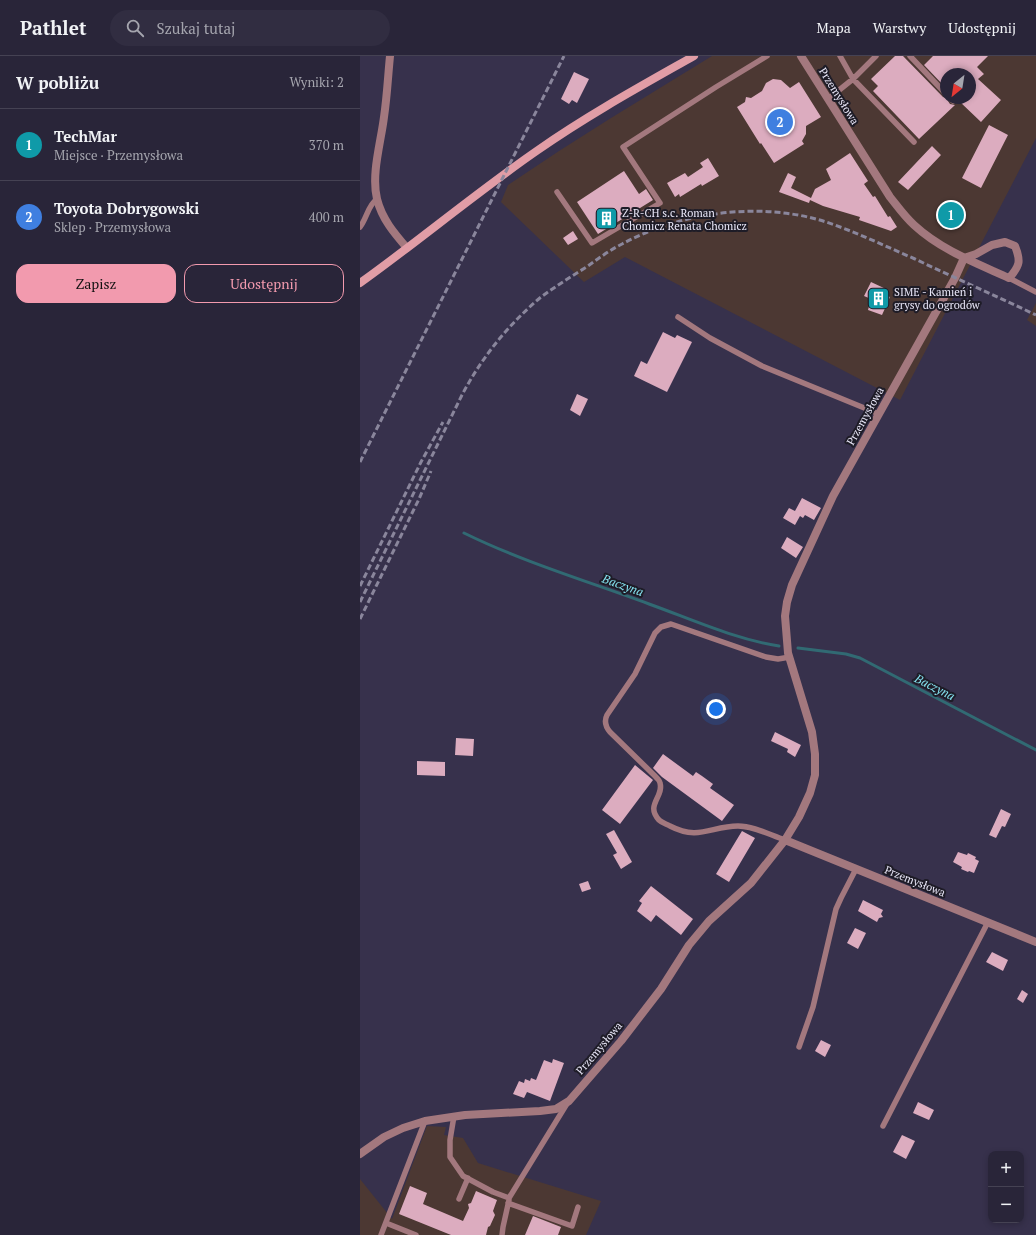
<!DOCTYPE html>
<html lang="pl">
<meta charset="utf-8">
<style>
body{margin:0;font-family:"PT Serif",serif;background:#312d41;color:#f1f3f6}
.controls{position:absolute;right:12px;bottom:12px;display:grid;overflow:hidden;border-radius:8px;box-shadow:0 2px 6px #0003}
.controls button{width:36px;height:36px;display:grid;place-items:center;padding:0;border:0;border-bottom:1px solid #454253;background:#292539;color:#f1f3f6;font:20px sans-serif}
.compass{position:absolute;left:580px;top:12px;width:36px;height:36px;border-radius:50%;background:#292539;box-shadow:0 2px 6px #0003;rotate:210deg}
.you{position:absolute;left:356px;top:653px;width:14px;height:14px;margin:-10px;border:3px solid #fff;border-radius:50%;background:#1a73e8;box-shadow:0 0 0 6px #1a73e833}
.badge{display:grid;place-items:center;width:26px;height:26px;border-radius:50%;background:#f29aae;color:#fff;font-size:13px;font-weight:700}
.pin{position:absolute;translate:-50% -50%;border:2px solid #fff;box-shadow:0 1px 4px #0006}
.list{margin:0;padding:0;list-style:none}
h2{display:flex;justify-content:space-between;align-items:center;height:52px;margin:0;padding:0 16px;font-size:17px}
h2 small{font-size:13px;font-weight:400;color:#a5a5ae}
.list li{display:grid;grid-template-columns:26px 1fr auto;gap:12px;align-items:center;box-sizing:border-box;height:72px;padding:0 16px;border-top:1px solid #454253}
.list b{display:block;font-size:15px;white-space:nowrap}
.list p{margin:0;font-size:13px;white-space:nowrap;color:#a5a5ae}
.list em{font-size:13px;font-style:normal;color:#a5a5ae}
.actions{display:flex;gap:8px;padding:12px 16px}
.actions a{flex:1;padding:9px 0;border:1px solid #f29aae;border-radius:12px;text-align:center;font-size:14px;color:#f29aae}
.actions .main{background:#f29aae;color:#111}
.icon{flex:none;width:22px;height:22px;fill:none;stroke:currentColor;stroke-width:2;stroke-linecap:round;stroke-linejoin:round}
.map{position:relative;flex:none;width:676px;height:1179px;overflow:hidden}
header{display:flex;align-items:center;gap:24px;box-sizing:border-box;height:56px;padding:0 20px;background:#292539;border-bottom:1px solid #454253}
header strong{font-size:19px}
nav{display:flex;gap:22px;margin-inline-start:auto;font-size:14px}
.search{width:280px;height:36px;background:#312d41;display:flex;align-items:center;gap:10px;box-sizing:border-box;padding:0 14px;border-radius:22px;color:#a5a5ae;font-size:15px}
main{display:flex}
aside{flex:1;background:#292539}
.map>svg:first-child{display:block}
.industrial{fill:#4c3833;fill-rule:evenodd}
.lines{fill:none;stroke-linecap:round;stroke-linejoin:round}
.stream{stroke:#316a73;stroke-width:3}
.building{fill:#dcacbf}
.service{stroke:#a3787e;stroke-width:5.5}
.minor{stroke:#a3787e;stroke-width:8}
.secondary{stroke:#e19da6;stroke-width:8}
.rail{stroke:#8a869c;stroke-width:3;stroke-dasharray:6 3;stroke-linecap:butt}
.labels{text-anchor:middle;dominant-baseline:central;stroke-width:4;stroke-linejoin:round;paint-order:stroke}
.street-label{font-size:11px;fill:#e9e7f8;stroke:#1e1c27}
.poi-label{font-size:11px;fill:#e9e7f8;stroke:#1e1c27;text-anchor:start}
.water-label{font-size:12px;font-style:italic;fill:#86e4f1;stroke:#1e1c27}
</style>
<header>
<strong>Pathlet</strong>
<div class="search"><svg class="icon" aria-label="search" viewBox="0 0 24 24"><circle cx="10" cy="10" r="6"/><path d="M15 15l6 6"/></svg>Szukaj tutaj</div>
<nav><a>Mapa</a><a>Warstwy</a><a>Udostępnij</a></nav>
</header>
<main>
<aside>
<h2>W pobliżu<small>Wyniki: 2</small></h2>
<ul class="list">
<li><span class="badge" style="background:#0f9aa8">1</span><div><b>TechMar</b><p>Miejsce · Przemysłowa</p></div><em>370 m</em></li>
<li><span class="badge" style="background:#3f7fe0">2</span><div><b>Toyota Dobrygowski</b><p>Sklep · Przemysłowa</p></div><em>400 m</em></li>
</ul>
<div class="actions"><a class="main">Zapisz</a><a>Udostępnij</a></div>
</aside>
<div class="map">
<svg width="676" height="1179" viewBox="0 0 676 1179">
<rect width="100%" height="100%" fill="#37314c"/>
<path class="industrial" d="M 352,0 L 676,0 L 676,82 L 540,344 L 265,201 L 224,226 L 141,146 L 148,129 L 199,95 L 251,62 ZM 586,18 L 610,18 L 610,42 L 586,42 Z
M 676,247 L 676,270 L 667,264 Z
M 67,1070 L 86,1071 L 84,1079 L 103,1082 L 118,1107 L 241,1145 L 226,1179 L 0,1179 L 0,1123 L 32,1163 Z"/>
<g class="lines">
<path class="stream" d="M 104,477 C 163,506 227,525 289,548 C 331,563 374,583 419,590
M 438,592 L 486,598 L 500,602 L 676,694"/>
</g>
<path class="building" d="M 535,0 L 543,0 L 583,41 L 586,42 L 590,48 L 595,49 L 559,83 L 513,35 L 518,30 L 511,23 Z
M 573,0 L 628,0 L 617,11 L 624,18 L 618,23 L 641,44 L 621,66 L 599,45 L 597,47 L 596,42 L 610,42 L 610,18 L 586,18 L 586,32 L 564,9 Z
M 214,16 L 229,23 L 217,47 L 212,44 L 209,48 L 201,43 Z
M 413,23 L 421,24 L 430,32 L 439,26 L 461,61 L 446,70 L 446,78 L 442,85 L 444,88 L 414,107 L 401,87 L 400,88 L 377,51 L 385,46 L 386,41 L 391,42 L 402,35 L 406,27 Z
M 629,69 L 648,79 L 621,132 L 602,122 Z
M 572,90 L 581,99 L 548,134 L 538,126 Z
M 490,97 L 508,125 L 504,128 L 513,141 L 515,140 L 528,161 L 530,160 L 537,171 L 531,175 L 499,164 L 500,161 L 463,150 L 450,144 L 449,147 L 419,136 L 428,117 L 436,121 L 431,132 L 451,142 L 455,133 L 471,124 L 466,113 Z
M 348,102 L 359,120 L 342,130 L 341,128 L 320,141 L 319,138 L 315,141 L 307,127 L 325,117 L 328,121 L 343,111 L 340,107 Z
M 264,115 L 279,138 L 286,133 L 293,144 L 238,178 L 217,146 Z
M 593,149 L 601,155 L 590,169 L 582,162 Z
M 213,175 L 218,183 L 208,189 L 203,182 Z
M 511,226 L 526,233 L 523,238 L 530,241 L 522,259 L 508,254 L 511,243 L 504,240 Z
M 303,276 L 315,282 L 317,279 L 332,286 L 307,336 L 274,320 L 281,305 L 287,308 Z
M 217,338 L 228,343 L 220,360 L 210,354 Z
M 442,442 L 461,452 L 454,464 L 445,459 L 443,462 L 440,460 L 435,469 L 423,462 L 429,452 L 435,455 Z
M 427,481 L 443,491 L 436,502 L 421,492 Z
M 415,676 L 441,689 L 435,701 L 427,696 L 428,693 L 411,685 Z
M 96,682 L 114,683 L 113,700 L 95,699 Z
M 303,698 L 333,720 L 336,716 L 342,720 L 353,728 L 350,732 L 374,749 L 362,765 L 302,721 L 293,712 Z
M 57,705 L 85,706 L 85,720 L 57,719 Z
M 275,709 L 293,724 L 260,768 L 242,754 Z
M 641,753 L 651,758 L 645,771 L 642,770 L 636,782 L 629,779 Z
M 254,774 L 272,806 L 261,813 L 253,799 L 257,797 L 246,778 Z
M 382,775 L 395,782 L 369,826 L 356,818 Z
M 598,796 L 607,799 L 608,797 L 616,801 L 615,803 L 619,805 L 614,817 L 609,815 L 608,816 L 601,813 L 602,811 L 593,806 Z
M 228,825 L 231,833 L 222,836 L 219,828 Z
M 291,830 L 333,863 L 321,879 L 296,859 L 291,866 L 277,855 L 282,847 L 279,845 Z
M 503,844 L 523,854 L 521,858 L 523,861 L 519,862 L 517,866 L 498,855 Z
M 495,872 L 506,877 L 498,893 L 487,887 Z
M 632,896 L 648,904 L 643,915 L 626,906 Z
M 662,934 L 668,938 L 663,947 L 657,943 Z
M 461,984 L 471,989 L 465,1001 L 455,995 Z
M 193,1003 L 204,1007 L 190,1045 L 167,1036 L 164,1042 L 153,1038 L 159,1025 L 164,1027 L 165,1023 L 170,1025 L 171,1022 L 176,1024 L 184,1004 L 192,1007 Z
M 558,1046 L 574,1054 L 569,1064 L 553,1057 Z
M 542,1079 L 555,1085 L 546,1103 L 533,1096 Z
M 50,1130 L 67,1137 L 63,1148 L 103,1165 L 109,1152 L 108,1148 L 111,1147 L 116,1135 L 137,1144 L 133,1155 L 135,1159 L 130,1170 L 128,1171 L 126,1179 L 91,1179 L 39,1158 Z
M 173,1160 L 201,1171 L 198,1179 L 165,1179 Z"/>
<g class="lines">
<path class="service" d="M 480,0 L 493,23 L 554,86
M 550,0 L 586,38
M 590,42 L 593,45
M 468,43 L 493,23 L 516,0
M 197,136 L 232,187 L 300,147 L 263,91 L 356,31 L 407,0
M 0,171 C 7,162 8,149 17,143
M 649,222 L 676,236
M 318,261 L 350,282 L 402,310 L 519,358
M 425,784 C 410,779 394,770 378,770 C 351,770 339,785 310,770 C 307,768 302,767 299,764 C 285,749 304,741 300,727 C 300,725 297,722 295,720 L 250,676 C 245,670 244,665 247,659 L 275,618 L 295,577 L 301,571 L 311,568 L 406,601 L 418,603 L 430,601
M 439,991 L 453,951 L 476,853 L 481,842 L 496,813
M 94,1060 L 90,1084 L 90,1101 L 103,1120 L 133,1136 L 149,1142 L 208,1046
M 523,1070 L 628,866
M 99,1143 L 108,1122
M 148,1147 L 212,1170 L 218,1151
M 26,1167 L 56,1179
M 21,1179 L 65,1065
M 142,1179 L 143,1171 L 149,1144"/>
<path class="minor" d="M 30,0 C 28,20 27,41 24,61 C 21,86 11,118 17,143 C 22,163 34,177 47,192
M 441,0 L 530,141 C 538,151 545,161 554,169 C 581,194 616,207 649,222 C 660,210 661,205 655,190 L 645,186 L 632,189 L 616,198 L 604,202
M 425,784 L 676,886
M 0,1098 L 24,1081 L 43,1072 L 65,1065 L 105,1059 L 180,1055 L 196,1053 L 209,1045 L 261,985 L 301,933 L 329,889 L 349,865 L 391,827 L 425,784 L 439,761 L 450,737 L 455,719 L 455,698 L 452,676 L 428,597 L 425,560 L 427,546 L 432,529 L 473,440 L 595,222 L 604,202"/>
<path class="secondary" d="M 0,227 C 60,184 117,136 178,94 C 228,59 281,30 334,0"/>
<path class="rail" d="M 0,406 L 204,0
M 0,530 L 61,406 L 83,366
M 0,546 L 102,339 C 122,301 148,269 181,241 C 196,230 212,220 228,210 C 239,202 250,194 262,188 C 321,156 401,145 466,166 C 496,176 525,190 555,203 C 595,222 636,240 676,259
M 0,563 L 59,443 L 71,415"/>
</g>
<defs>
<symbol id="building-square" viewBox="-11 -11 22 22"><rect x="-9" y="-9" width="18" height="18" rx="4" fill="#0f9aa8" stroke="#1e1c27"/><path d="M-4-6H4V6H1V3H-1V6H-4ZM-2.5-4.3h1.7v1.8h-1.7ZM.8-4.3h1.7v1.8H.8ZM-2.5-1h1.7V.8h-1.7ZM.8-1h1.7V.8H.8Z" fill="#fff"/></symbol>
</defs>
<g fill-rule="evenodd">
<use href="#building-square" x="234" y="150" width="25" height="25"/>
<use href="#building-square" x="506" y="230" width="25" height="25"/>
</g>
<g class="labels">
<g class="street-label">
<text transform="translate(479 40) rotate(58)">Przemysłowa</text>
<text transform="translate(505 360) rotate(-61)">Przemysłowa</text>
<text transform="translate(555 825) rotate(22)">Przemysłowa</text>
<text transform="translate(239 992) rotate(-50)">Przemysłowa</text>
</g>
<g class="poi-label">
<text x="262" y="157">Z-R-CH s.c. Roman<tspan x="262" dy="13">Chomicz Renata Chomicz</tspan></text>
<text x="534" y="236">SIME - Kamień i<tspan x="534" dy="13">grysy do ogrodów</tspan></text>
</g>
<g class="water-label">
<text transform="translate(263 529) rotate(20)">Baczyna</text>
<text transform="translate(575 631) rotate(27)">Baczyna</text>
</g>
</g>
</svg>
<div class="controls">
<button>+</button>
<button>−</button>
</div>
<svg class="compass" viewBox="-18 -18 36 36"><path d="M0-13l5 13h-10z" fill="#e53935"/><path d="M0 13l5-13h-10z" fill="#a5a5ae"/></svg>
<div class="you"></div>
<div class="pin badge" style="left:591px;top:159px;background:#0f9aa8">1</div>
<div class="pin badge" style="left:420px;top:66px;background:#3f7fe0">2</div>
</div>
</main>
